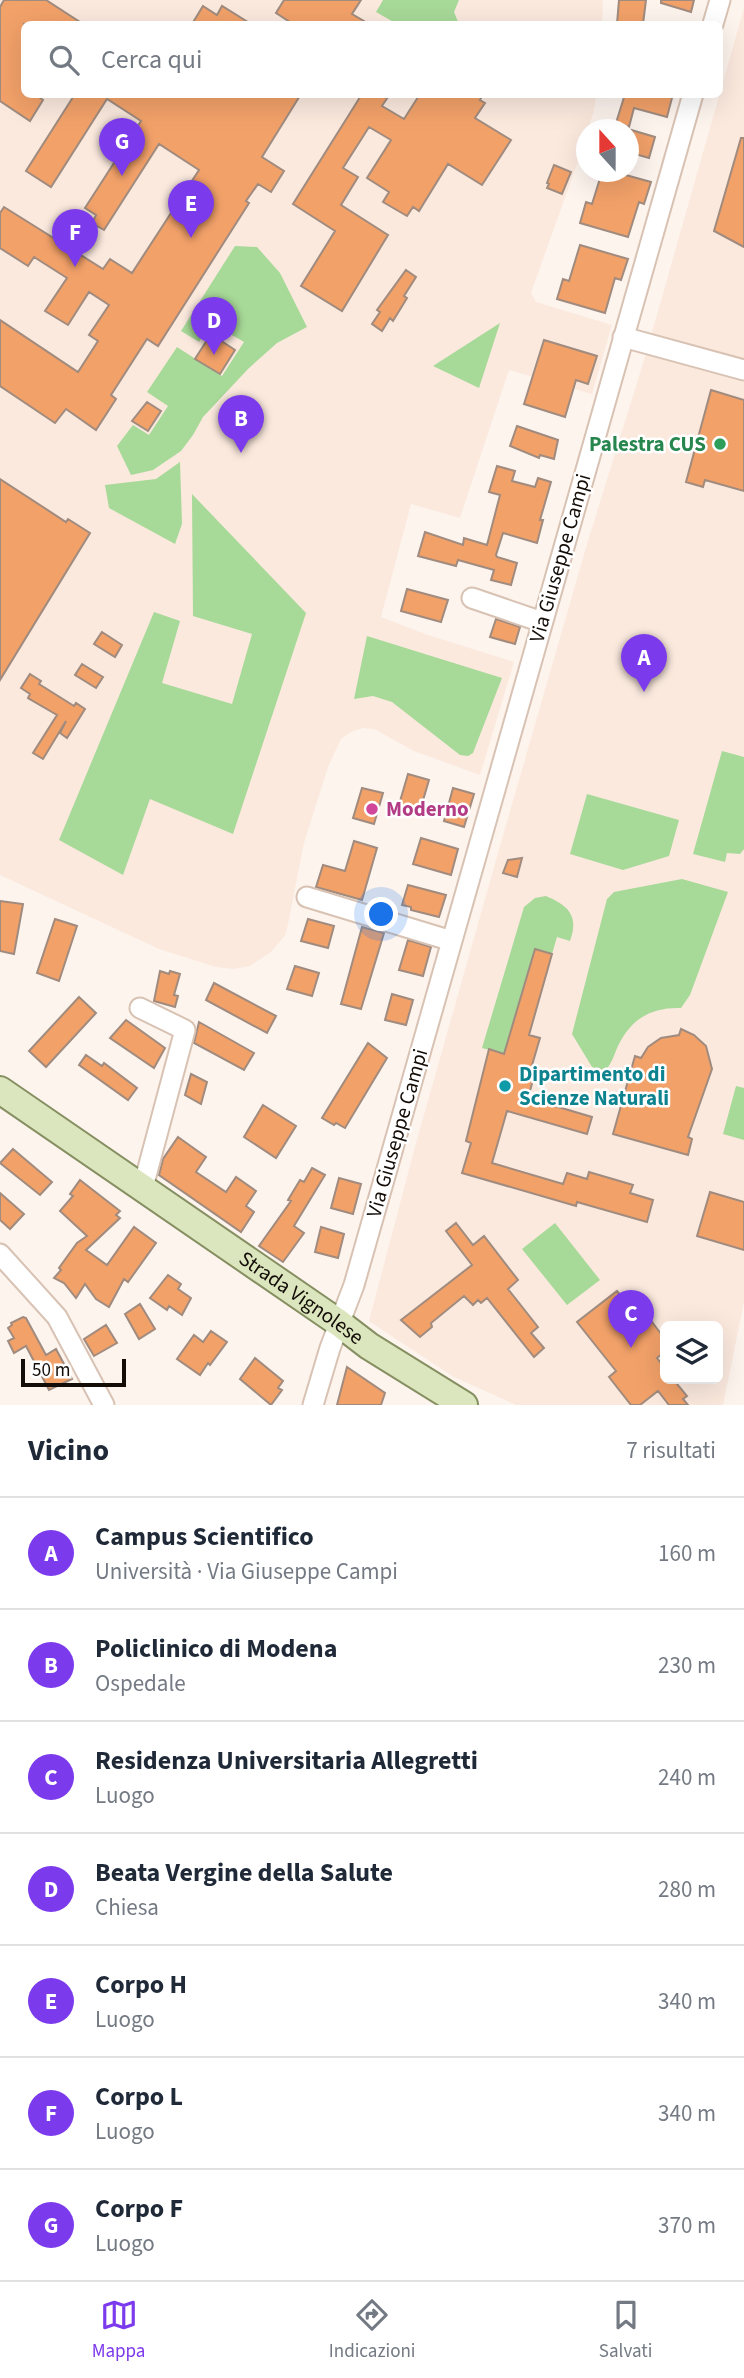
<!DOCTYPE html>
<html lang="it">
<meta charset="utf-8">
<style>
body{margin:0;font-family:"Source Sans 3",sans-serif;background:#f2f2f3;color:#1f2937}
.controls{position:absolute;right:21px;bottom:21px;display:grid;overflow:hidden;border-radius:10px;box-shadow:0 7px 28px #0002}
.controls button{width:63px;height:63px;display:grid;place-items:center;padding:0;border:0;border-bottom:2px solid #e0e1e3;background:#fff;color:#1f2937;font:35px sans-serif}
.compass{position:absolute;left:576px;top:119px;width:63px;height:63px;border-radius:50%;background:#fff;box-shadow:0 7px 28px #0002;rotate:339deg}
.scale{position:absolute;left:21px;bottom:18px;width:105px;box-sizing:border-box;padding-left:7px;border:4px solid #130c07;border-top:0;font-size:19px;line-height:24px;white-space:nowrap;color:#130c07;-webkit-text-stroke:5px #fff;paint-order:stroke}
.you{position:absolute;left:382px;top:915px;width:24px;height:24px;margin:-18px;border:5px solid #fff;border-radius:50%;background:#1a73e8;box-shadow:0 0 0 10px #1a73e833}
.badge{display:grid;place-items:center;width:46px;height:46px;border-radius:50%;background:#7c3aed;color:#fff;font-size:23px;font-weight:700}
.pin{position:absolute;translate:-50% -58px;filter:drop-shadow(0 2px 4px #0008)}
.pin::after{content:'';position:absolute;top:37px;width:24px;height:21px;background:inherit;clip-path:polygon(0 0,100% 0,50% 100%)}
.list{margin:0;padding:0;list-style:none}
h2{display:flex;justify-content:space-between;align-items:center;height:91px;margin:0;padding:0 28px;font-size:30px}
h2 small{font-size:23px;font-weight:400;color:#747a83}
.list li{display:grid;grid-template-columns:46px 1fr auto;gap:21px;align-items:center;box-sizing:border-box;height:112px;padding:0 28px;border-top:2px solid #e0e1e3}
.list b{display:block;font-size:26px;white-space:nowrap}
.list p{margin:0;font-size:23px;white-space:nowrap;color:#747a83}
.list em{font-size:23px;font-style:normal;color:#747a83}
.icon{flex:none;width:38px;height:38px;fill:none;stroke:currentColor;stroke-width:2;stroke-linecap:round;stroke-linejoin:round}
.map{position:relative;flex:none;width:744px;height:1405px;overflow:hidden}
.search{position:absolute;background:#fff;box-shadow:0 7px 28px #0002;left:21px;right:21px;top:21px;height:77px;display:flex;align-items:center;gap:18px;box-sizing:border-box;padding:0 24px;border-radius:10px;color:#747a83;font-size:26px}
.sheet{height:875px;background:#fff}
nav{display:flex;justify-content:space-around;align-items:center;box-sizing:border-box;height:98px;border-top:2px solid #e0e1e3;background:#fff;font-size:19px;color:#747a83}
nav a{display:grid;justify-items:center;gap:4px}
nav .on{color:#7c3aed}
.map>svg:first-child{display:block}
.built{fill:#fbe9de;fill-rule:evenodd}
.green{fill:#a7d998}
.building{fill:#f2a169;stroke:#a08b7e;stroke-width:2}
.lines{fill:none;stroke-linecap:round;stroke-linejoin:round}
.minor-casing{stroke:#d8c2b3;stroke-width:23}
.major-casing{stroke:#868f61;stroke-width:30}
.minor{stroke:#fff;stroke-width:19}
.major{stroke:#dce6be;stroke-width:26}
.leisure-dot{fill:#2e9e5b;stroke:#fff;stroke-width:2.5}
.hotel-dot{fill:#d1479c;stroke:#fff;stroke-width:2.5}
.culture-dot{fill:#0f9aa8;stroke:#fff;stroke-width:2.5}
.labels{text-anchor:middle;dominant-baseline:central;stroke-width:5;stroke-linejoin:round;paint-order:stroke}
.leisure-label{font-size:21px;font-weight:bold;fill:#27864d;stroke:#fff;text-anchor:end}
.street-label{font-size:21px;fill:#130c07;stroke:#fff}
.hotel-label{font-size:21px;font-weight:bold;fill:#b23c85;stroke:#fff;text-anchor:start}
.culture-label{font-size:21px;font-weight:bold;fill:#0d838f;stroke:#fff;text-anchor:start}
</style>
<div class="map">
<svg width="744" height="1405" viewBox="0 0 744 1405">
<rect width="100%" height="100%" fill="#fdf4ee"/>
<path class="built" d="M 0,0 L 603,0 L 602,24 L 24,24 L 24,94 L 596,95 L 594,111 L 588,129 L 586,130 L 582,150 L 531,293 L 536,302 L 612,325 L 592,394 L 509,370 L 460,518 L 411,504 L 381,617 L 425,634 L 514,662 L 480,775 L 414,751 L 374,729 L 363,728 L 351,732 L 341,739 L 328,767 L 304,843 L 286,934 L 271,952 L 250,966 L 234,969 L 216,967 L 159,949 L 0,875 Z
M 744,8 L 744,1302 L 723,1405 L 516,1405 L 452,1376 L 369,1321 L 416,1143 L 502,839 L 587,544 L 645,357 ZM 665,1326 L 718,1326 L 718,1379 L 665,1379 Z"/>
<path class="green" d="M 383,0 L 459,0 L 454,12 L 459,24 L 397,24 L 376,12 Z
M 235,246 L 257,247 L 280,273 L 307,327 L 277,343 L 248,369 L 203,417 L 193,435 L 181,451 L 153,470 L 131,475 L 117,446 L 133,425 L 149,435 L 168,406 L 147,392 L 177,347 L 222,376 L 244,342 L 211,323 L 199,342 L 181,331 Z
M 500,323 L 479,388 L 433,366 Z
M 180,462 L 182,524 L 175,544 L 109,508 L 105,485 L 156,479 Z
M 192,494 L 306,613 L 233,834 L 150,799 L 123,875 L 59,840 L 154,612 L 180,621 L 162,683 L 232,704 L 252,634 L 193,616 Z
M 367,636 L 502,678 L 473,753 L 468,756 L 460,755 L 392,702 L 373,696 L 354,699 Z
M 722,751 L 744,757 L 744,849 L 740,854 L 727,853 L 725,862 L 693,854 Z
M 587,794 L 679,820 L 669,856 L 623,870 L 570,854 Z
M 682,879 L 728,892 L 690,995 L 681,1008 C 651,1007 631,1019 618,1046 C 614,1055 612,1063 605,1071 L 592,1067 L 572,1034 L 607,899 L 614,892 Z
M 546,896 C 569,906 579,916 570,941 L 557,937 L 552,954 L 535,949 L 504,1054 L 482,1048 L 524,907 L 535,898 Z
M 736,1086 L 744,1088 L 744,1140 L 723,1134 Z
M 555,1223 L 600,1280 L 567,1305 L 522,1249 Z"/>
<path class="building" d="M 4,0 L 46,0 L 83,24 L 24,24 L 24,94 L 35,94 L 43,100 L 30,121 L 0,101 L 0,7 Z
M 284,0 L 361,0 L 352,14 L 369,24 L 293,24 L 276,13 Z
M 619,0 L 646,0 L 643,24 L 617,24 Z
M 661,0 L 694,0 L 691,12 L 661,3 Z
M 203,6 L 217,15 L 222,6 L 251,24 L 192,24 Z
M 75,94 L 301,94 L 262,157 L 284,171 L 271,192 L 258,184 L 246,201 L 249,203 L 158,346 L 147,339 L 111,395 L 116,399 L 96,430 L 66,409 L 55,423 L 0,386 L 0,320 L 78,372 L 98,341 L 89,335 L 109,305 L 89,292 L 68,325 L 45,311 L 67,278 L 34,257 L 28,266 L 0,248 L 0,213 L 4,207 L 103,269 L 110,259 L 132,273 L 199,170 L 159,144 L 104,230 L 92,223 L 96,215 L 85,208 L 141,121 L 107,99 L 51,187 L 26,171 Z
M 362,94 L 390,94 L 382,106 L 404,119 L 420,94 L 483,94 L 480,100 L 485,103 L 475,118 L 511,140 L 482,185 L 448,164 L 419,211 L 413,207 L 407,216 L 383,202 L 389,192 L 367,178 L 391,140 L 369,127 L 343,168 L 358,177 L 341,205 L 388,235 L 342,311 L 301,286 L 335,231 L 293,204 Z
M 625,94 L 673,94 L 667,117 L 634,108 L 629,127 L 616,123 Z
M 628,129 L 655,137 L 649,158 L 628,152 Z
M 741,138 L 744,138 L 744,247 L 714,231 Z
M 554,165 L 571,172 L 562,194 L 547,188 L 549,184 L 547,183 Z
M 602,172 L 615,172 L 651,182 L 644,204 L 639,202 L 628,237 L 580,223 L 586,202 L 592,204 Z
M 580,245 L 628,259 L 621,280 L 615,278 L 605,313 L 557,299 L 563,279 L 569,281 Z
M 406,270 L 416,277 L 404,296 L 407,298 L 393,321 L 390,318 L 382,331 L 372,324 L 380,312 L 377,310 Z
M 211,334 L 235,350 L 220,374 L 195,359 Z
M 544,340 L 597,356 L 588,384 L 576,380 L 565,417 L 524,404 Z
M 711,390 L 744,400 L 744,491 L 705,480 L 703,487 L 686,482 Z
M 147,402 L 161,411 L 148,431 L 132,421 Z
M 517,426 L 558,440 L 554,459 L 540,455 L 539,458 L 510,446 Z
M 497,466 L 515,471 L 512,481 L 535,487 L 538,478 L 551,482 L 540,520 L 543,520 L 537,543 L 503,533 L 496,555 L 497,557 L 517,563 L 511,585 L 491,580 L 494,570 L 458,560 L 456,566 L 418,556 L 425,532 L 463,545 L 464,538 L 487,545 L 500,495 L 489,492 Z
M 0,479 L 66,522 L 68,519 L 90,533 L 0,680 Z
M 407,589 L 448,600 L 441,622 L 401,611 Z
M 496,619 L 520,627 L 515,644 L 490,637 Z
M 102,632 L 122,645 L 115,657 L 94,644 Z
M 82,664 L 103,677 L 96,688 L 75,675 Z
M 30,674 L 41,681 L 39,684 L 74,706 L 76,703 L 85,709 L 67,738 L 60,733 L 66,721 L 43,759 L 33,753 L 57,715 L 28,698 L 30,694 L 21,688 Z
M 408,774 L 429,780 L 419,814 L 398,808 Z
M 362,788 L 383,793 L 374,824 L 353,818 Z
M 453,788 L 474,794 L 464,827 L 444,821 Z
M 421,838 L 458,849 L 451,875 L 413,864 Z
M 354,841 L 377,848 L 362,900 L 316,887 L 323,865 L 345,871 Z
M 522,858 L 517,877 L 503,873 L 508,860 Z
M 408,885 L 446,895 L 439,917 L 411,910 L 411,907 L 402,905 Z
M 0,901 L 23,904 L 14,954 L 0,951 Z
M 55,919 L 77,926 L 59,981 L 37,973 Z
M 308,919 L 334,926 L 328,948 L 301,941 Z
M 362,927 L 384,933 L 361,1009 L 341,1004 Z
M 408,940 L 431,947 L 423,976 L 399,970 Z
M 535,949 L 552,954 L 529,1035 L 540,1038 L 528,1079 L 533,1080 L 528,1098 L 592,1117 L 587,1134 L 507,1111 L 492,1163 L 563,1184 L 567,1173 L 587,1179 L 589,1172 L 633,1185 L 630,1193 L 653,1200 L 647,1222 L 577,1202 L 576,1206 L 462,1173 L 471,1143 L 466,1141 L 489,1049 L 504,1054 Z
M 295,966 L 319,973 L 312,996 L 287,989 Z
M 160,971 L 169,974 L 170,971 L 180,974 L 174,995 L 178,996 L 175,1007 L 154,1001 Z
M 214,983 L 276,1016 L 267,1033 L 206,1000 Z
M 392,994 L 413,1000 L 406,1025 L 385,1020 Z
M 79,997 L 96,1013 L 46,1067 L 29,1051 Z
M 126,1020 L 165,1048 L 154,1068 L 110,1038 Z
M 199,1022 L 254,1053 L 244,1070 L 194,1043 Z
M 681,1029 L 694,1035 L 706,1046 L 712,1069 L 688,1137 L 692,1139 L 688,1155 L 613,1134 L 635,1056 L 641,1058 L 648,1047 L 661,1038 L 679,1035 Z
M 368,1043 L 387,1058 L 345,1128 L 336,1123 L 334,1125 L 322,1118 Z
M 86,1055 L 102,1066 L 104,1063 L 137,1088 L 128,1100 L 79,1065 Z
M 191,1074 L 207,1082 L 201,1104 L 185,1095 Z
M 263,1105 L 296,1126 L 276,1158 L 244,1137 Z
M 178,1137 L 206,1157 L 196,1172 L 226,1192 L 236,1177 L 256,1191 L 246,1206 L 254,1212 L 241,1232 L 159,1175 L 163,1159 Z
M 13,1149 L 52,1182 L 40,1195 L 0,1163 Z
M 312,1168 L 325,1175 L 294,1226 L 304,1233 L 283,1262 L 259,1246 L 291,1201 L 288,1200 L 300,1180 L 304,1182 Z
M 339,1178 L 361,1184 L 353,1214 L 331,1208 Z
M 80,1180 L 120,1211 L 116,1215 L 120,1218 L 86,1250 L 107,1265 L 134,1227 L 156,1243 L 128,1282 L 124,1279 L 109,1307 L 96,1299 L 85,1284 L 76,1298 L 64,1283 L 54,1278 L 61,1270 L 59,1268 L 77,1243 L 87,1236 L 60,1211 L 73,1196 L 70,1194 Z
M 710,1192 L 744,1202 L 744,1250 L 697,1236 Z
M 0,1193 L 24,1214 L 10,1229 L 0,1220 Z
M 456,1223 L 473,1245 L 484,1236 L 518,1280 L 508,1289 L 538,1327 L 531,1333 L 544,1348 L 534,1357 L 487,1298 L 481,1303 L 478,1300 L 473,1305 L 464,1296 L 431,1323 L 432,1327 L 420,1337 L 401,1320 L 472,1265 L 446,1231 Z
M 321,1227 L 344,1234 L 338,1258 L 315,1252 Z
M 168,1275 L 181,1284 L 178,1289 L 191,1298 L 182,1315 L 169,1306 L 167,1310 L 150,1298 Z
M 617,1291 L 639,1318 L 645,1313 L 665,1339 L 665,1351 L 657,1358 L 665,1368 L 665,1379 L 673,1379 L 687,1396 L 683,1399 L 688,1405 L 669,1405 L 658,1391 L 640,1405 L 631,1405 L 609,1377 L 616,1371 L 577,1322 Z
M 140,1304 L 155,1329 L 139,1339 L 125,1314 Z
M 23,1317 L 26,1318 L 46,1355 L 56,1349 L 72,1379 L 49,1390 L 26,1346 L 14,1353 L 8,1341 L 14,1338 L 8,1328 L 12,1325 L 11,1323 Z
M 106,1325 L 117,1343 L 94,1356 L 84,1339 Z
M 211,1331 L 227,1342 L 210,1365 L 208,1363 L 200,1375 L 177,1359 L 194,1335 L 203,1342 Z
M 255,1358 L 283,1381 L 278,1388 L 282,1390 L 271,1405 L 240,1379 Z
M 347,1367 L 385,1393 L 381,1405 L 337,1405 Z"/>
<g class="lines">
<defs>
<path id="minor" d="M 713,24 L 720,0
M 623,337 L 744,370
M 472,598 L 542,622
M 307,897 L 452,941
M 140,1008 L 185,1030 L 143,1187
M 0,1254 L 57,1317 L 104,1405
M 313,1405 L 330,1348 L 354,1285 L 693,94"/>
<g id="major">
<path id="s1" d="M 0,1090 L 339,1323 L 369,1346 L 464,1405"/>
</g>
</defs>
<use href="#minor" class="minor-casing"/>
<use href="#major" class="major-casing"/>
<use href="#minor" class="minor"/>
<use href="#major" class="major"/>
</g>
<circle class="leisure-dot" cx="720" cy="444" r="7"/>
<circle class="hotel-dot" cx="372" cy="809" r="7"/>
<circle class="culture-dot" cx="505" cy="1086" r="7"/>
<g class="labels">
<g class="leisure-label">
<text x="706" y="444">Palestra CUS</text>
</g>
<g class="street-label">
<text transform="translate(560 558) rotate(-74)">Via Giuseppe Campi</text>
<text transform="translate(397 1133) rotate(-74)">Via Giuseppe Campi</text>
<text stroke="none"><textPath href="#s1" startOffset="366">Strada Vignolese</textPath></text>
</g>
<g class="hotel-label">
<text x="386" y="809">Moderno</text>
</g>
<g class="culture-label">
<text x="519" y="1074">Dipartimento di<tspan x="519" dy="24">Scienze Naturali</tspan></text>
</g>
</g>
</svg>
<div class="controls">
<button><svg class="icon" aria-label="layers" viewBox="0 0 24 24"><path d="M12 4l9 5-9 5-9-5zM3 14l9 5 9-5"/></svg></button>
</div>
<svg class="compass" viewBox="-18 -18 36 36"><path d="M0-13l5 13h-10z" fill="#e53935"/><path d="M0 13l5-13h-10z" fill="#747a83"/></svg>
<div class="scale">50 m</div>
<div class="you"></div>
<div class="pin badge" style="left:644px;top:692px">A</div>
<div class="pin badge" style="left:241px;top:453px">B</div>
<div class="pin badge" style="left:631px;top:1348px">C</div>
<div class="pin badge" style="left:214px;top:355px">D</div>
<div class="pin badge" style="left:191px;top:238px">E</div>
<div class="pin badge" style="left:75px;top:267px">F</div>
<div class="pin badge" style="left:122px;top:176px">G</div>
<div class="search"><svg class="icon" aria-label="search" viewBox="0 0 24 24"><circle cx="10" cy="10" r="6"/><path d="M15 15l6 6"/></svg>Cerca qui</div>
</div>
<section class="sheet">
<h2>Vicino<small>7 risultati</small></h2>
<ul class="list">
<li><span class="badge">A</span><div><b>Campus Scientifico</b><p>Università · Via Giuseppe Campi</p></div><em>160 m</em></li>
<li><span class="badge">B</span><div><b>Policlinico di Modena</b><p>Ospedale</p></div><em>230 m</em></li>
<li><span class="badge">C</span><div><b>Residenza Universitaria Allegretti</b><p>Luogo</p></div><em>240 m</em></li>
<li><span class="badge">D</span><div><b>Beata Vergine della Salute</b><p>Chiesa</p></div><em>280 m</em></li>
<li><span class="badge">E</span><div><b>Corpo H</b><p>Luogo</p></div><em>340 m</em></li>
<li><span class="badge">F</span><div><b>Corpo L</b><p>Luogo</p></div><em>340 m</em></li>
<li><span class="badge">G</span><div><b>Corpo F</b><p>Luogo</p></div><em>370 m</em></li>
</ul>
</section>
<nav>
<a class="on"><svg class="icon" aria-label="map" viewBox="0 0 24 24"><path d="M3 6l6-2 6 2 6-2v14l-6 2-6-2-6 2zM9 4v14M15 6v14"/></svg>Mappa</a>
<a><svg class="icon" aria-label="directions" viewBox="0 0 24 24"><path d="M12 3l9 9-9 9-9-9zM9 14v-3h6M13 9l2 2-2 2"/></svg>Indicazioni</a>
<a><svg class="icon" aria-label="saved" viewBox="0 0 24 24"><path d="M7 4h10v16l-5-4-5 4z"/></svg>Salvati</a>
</nav>
